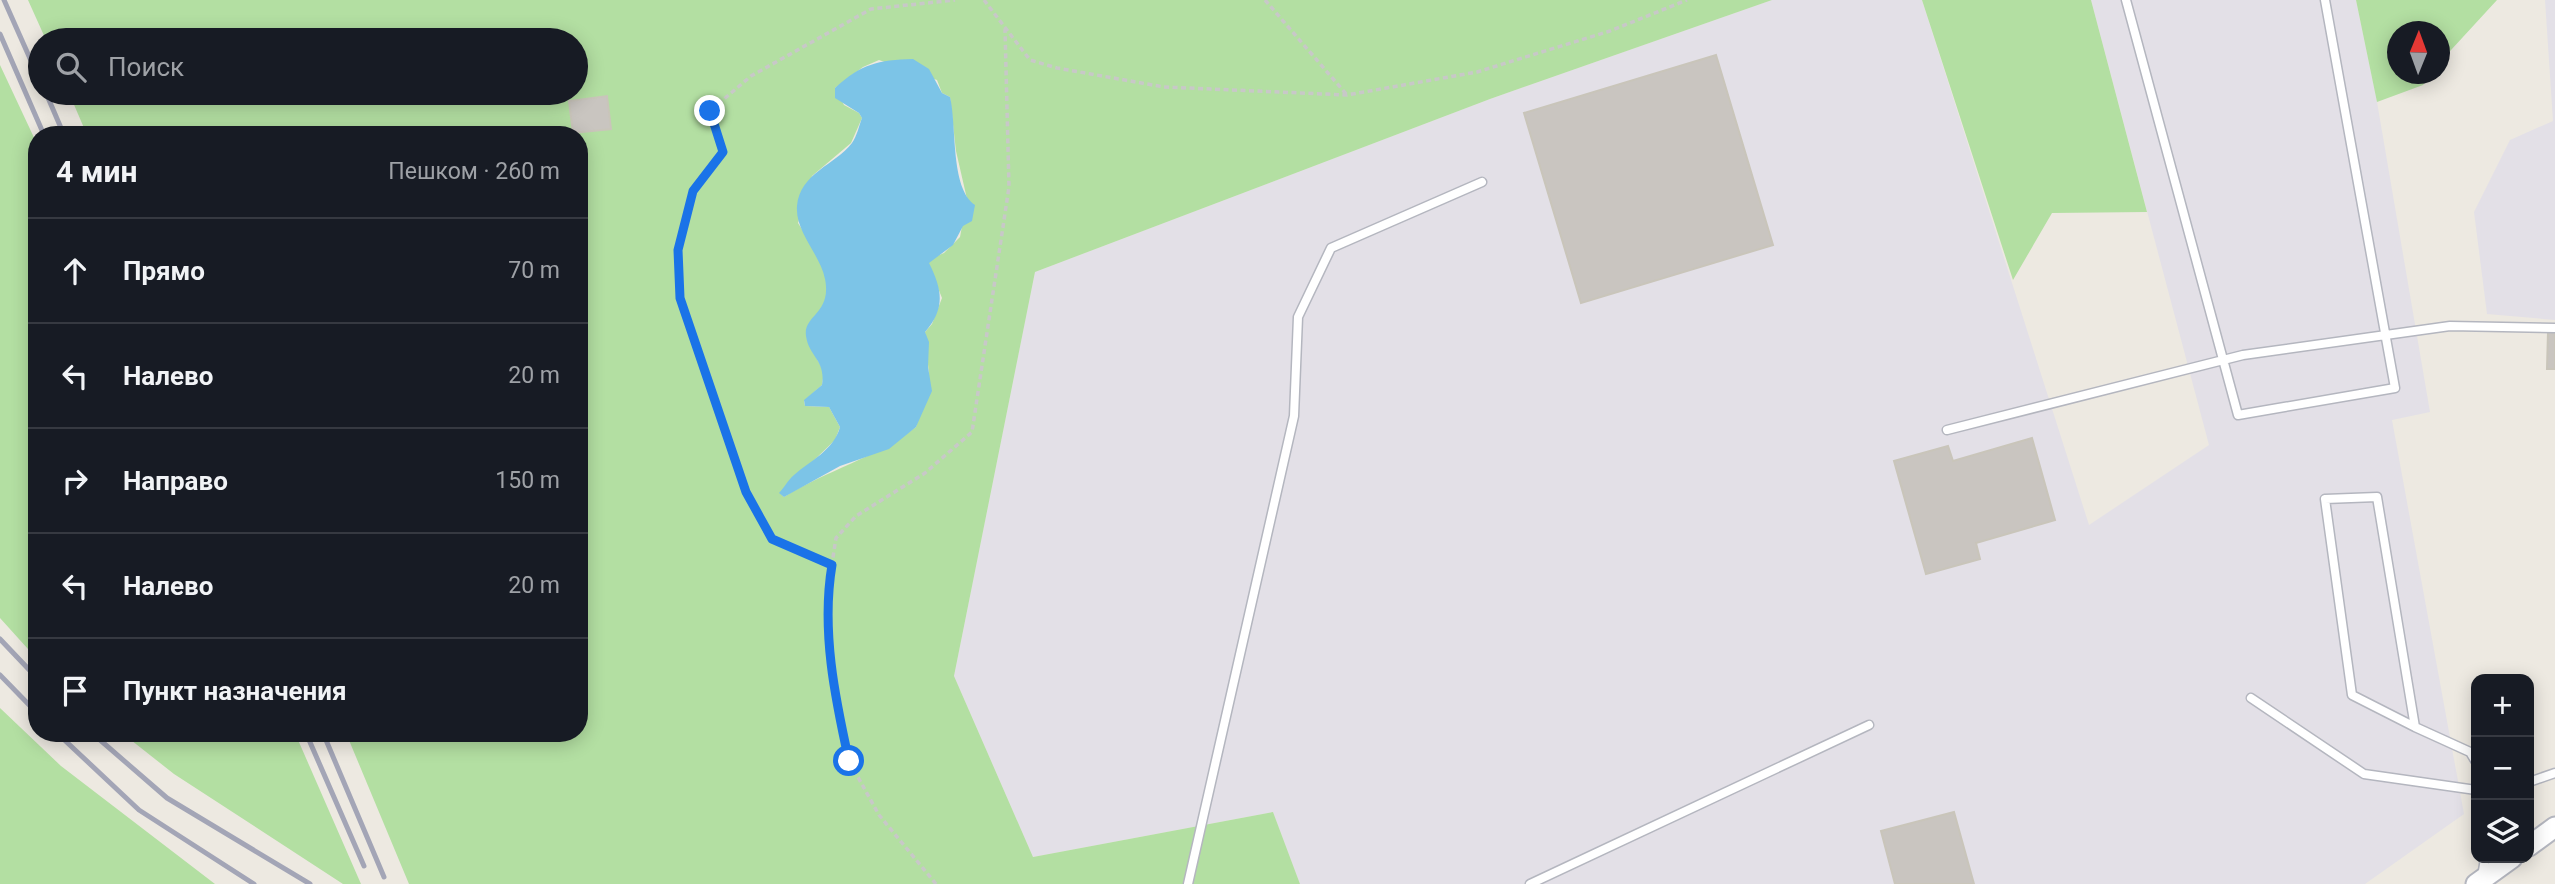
<!DOCTYPE html>
<html lang="ru">
<meta charset="utf-8">
<style>
body{margin:0;font-family:Roboto,sans-serif;background:#20242c;color:#f1f3f6}
.controls{position:absolute;right:21px;bottom:21px;display:grid;overflow:hidden;border-radius:14px;box-shadow:0 4px 18px #0003}
.controls button{width:63px;height:63px;display:grid;place-items:center;padding:0;border:0;border-bottom:2px solid #363941;background:#171b24;color:#f1f3f6;font:35px sans-serif}
.compass{position:absolute;left:2387px;top:21px;width:63px;height:63px;border-radius:50%;background:#171b24;box-shadow:0 4px 18px #0003;rotate:1deg}
.stop{position:absolute;width:21px;height:21px;margin:-16px;border:5px solid #1a73e8;border-radius:50%;background:#fff}
.stop.end{background:#1a73e8;border-color:#fff;box-shadow:0 2px 7px #0008}
.list{margin:0;padding:0;list-style:none}
h2{display:flex;justify-content:space-between;align-items:center;height:91px;margin:0;padding:0 28px;font-size:30px}
h2 small{font-size:23px;font-weight:400;color:#9ea1a6}
.list li{display:grid;grid-template-columns:46px 1fr auto;gap:21px;align-items:center;box-sizing:border-box;height:105px;padding:0 28px;border-top:2px solid #363941}
.list b{display:block;font-size:26px;white-space:nowrap}
.list em{font-size:23px;font-style:normal;color:#9ea1a6}
.icon{flex:none;width:38px;height:38px;fill:none;stroke:currentColor;stroke-width:2;stroke-linecap:round;stroke-linejoin:round}
.map{position:relative;flex:none;width:2555px;height:884px;overflow:hidden}
.search{position:absolute;background:#171b24;box-shadow:0 4px 18px #0003;left:28px;top:28px;width:560px;height:77px;display:flex;align-items:center;gap:18px;box-sizing:border-box;padding:0 24px;border-radius:38px;color:#9ea1a6;font-size:26px}
.panel{position:absolute;background:#171b24;box-shadow:0 4px 18px #0003;left:28px;top:126px;width:560px;height:616px;border-radius:28px}
.map>svg:first-child{display:block}
.industrial{fill:#e3e0e7}
.green{fill:#b3dfa2;fill-rule:evenodd}
.water{fill:#7cc4e7}
.building{fill:#c9c5c0;stroke:#c9c5ba;stroke-width:2}
.lines{fill:none;stroke-linecap:round;stroke-linejoin:round}
.service-casing{stroke:#b4b6bf;stroke-width:11}
.tertiary-casing{stroke:#b4b6bf;stroke-width:23}
.path{stroke:#c8c8c8;stroke-width:3.5;stroke-dasharray:5 3.5;stroke-linecap:butt}
.service{stroke:#fff;stroke-width:8}
.tertiary{stroke:#fff;stroke-width:19}
.rail{stroke:#a3a5b6;stroke-width:5}
.route{stroke:#1a73e8;stroke-width:9}
</style>
<div class="map">
<svg width="2555" height="884" viewBox="0 0 2555 884">
<rect width="100%" height="100%" fill="#ede9e1"/>
<path class="industrial" d="M 1772,0 L 1922,0 L 2089,525 L 2209,445 L 2091,0 L 2356,0 L 2377,102 L 2430,412 L 2392,420 L 2464,814 L 2365,884 L 1300,884 L 1273,812 L 1033,857 L 954,676 L 1035,272 L 1490,99 Z
M 2545,0 L 2555,0 L 2555,320 L 2487,314 L 2474,212 L 2510,140 L 2553,121 Z"/>
<path class="green" d="M 28,0 L 1772,0 L 1490,99 L 1035,272 L 954,676 L 1033,857 L 1273,812 L 1300,884 L 409,884 L 346,733 L 579,733 L 579,135 L 87,135 L 69,93 L 576,93 L 576,40 L 46,40 ZM 879,60 L 937,80 L 942,93 L 950,97 L 956,151 L 967,199 L 960,237 L 944,253 L 932,258 L 928,263 L 942,298 L 932,324 L 925,332 L 929,375 L 916,427 C 876,458 827,470 784,497 L 780,493 L 835,440 L 840,427 L 829,407 L 805,406 L 804,401 L 822,385 L 824,372 L 811,348 L 808,325 C 813,318 822,311 825,304 C 835,278 811,244 798,223 L 812,176 L 851,143 L 862,118 L 859,113 L 844,105 L 835,88 L 863,67 Z
M 1922,0 L 2091,0 L 2147,212 L 2052,213 L 2013,280 Z
M 2356,0 L 2497,0 L 2440,62 L 2440,32 L 2398,32 L 2398,74 L 2431,74 L 2423,85 L 2377,102 Z
M 0,65 L 37,144 L 37,659 L 0,618 Z
M 0,708 L 61,766 L 215,884 L 0,884 Z
M 122,733 L 295,733 L 361,884 L 343,884 L 174,774 Z"/>
<path class="water" d="M 913,59 L 929,69 L 942,93 L 950,97 C 957,125 950,188 975,205 L 972,221 L 963,226 L 953,245 L 929,263 C 942,289 946,308 925,332 L 929,342 L 928,367 L 932,391 L 916,427 L 889,449 L 840,466 L 784,497 L 779,493 C 784,488 788,480 794,475 C 810,461 834,450 840,427 L 829,407 L 805,406 L 804,400 L 822,385 C 826,360 809,357 806,336 C 803,315 832,314 825,279 C 820,254 795,232 797,206 C 800,173 835,165 852,143 C 857,136 859,126 862,118 L 859,113 L 835,98 L 835,88 C 861,64 878,60 913,59 Z"/>
<path class="building" d="M 1716,55 L 1773,245 L 1581,303 L 1524,113 Z
M 607,96 L 611,129 L 573,133 L 569,101 Z
M 2548,332 L 2555,332 L 2555,369 L 2547,369 Z
M 2032,438 L 2055,520 L 1976,543 L 1980,559 L 1926,574 L 1894,461 L 1948,446 L 1953,461 Z
M 1954,812 L 1974,884 L 1895,884 L 1881,831 Z"/>
<g class="lines">
<defs>
<path id="service" d="M 2126,0 L 2238,415 L 2395,388 L 2325,0
M 1947,430 L 2243,355 L 2450,326 L 2555,328
M 2251,698 L 2364,774 L 2476,790
M 2415,727 L 2352,695 L 2325,499 L 2377,497 L 2415,727 L 2470,752 L 2476,762
M 2529,782 L 2555,773
M 2482,877 L 2485,858
M 1188,884 L 1294,416 L 1298,317 L 1331,248 L 1482,182
M 1530,884 L 1869,725"/>
<path id="tertiary" d="M 2529,846 L 2555,827
M 2476,884 L 2512,858"/>
</defs>
<use href="#service" class="service-casing"/>
<use href="#tertiary" class="tertiary-casing"/>
<path class="path" d="M 984,0 L 1030,60 L 1057,68 L 1164,87 L 1347,95 L 1477,72 L 1610,31 L 1687,0
M 1265,0 L 1347,95
M 832,564 L 772,539 L 746,492 L 680,298 L 678,250 L 693,191 L 723,152 L 710,111 L 751,76 L 871,9 L 955,0
M 936,884 L 879,815 L 849,761 L 832,681 L 829,583 L 836,538 L 856,516 L 925,473 L 972,432 L 1009,187 L 1005,29"/>
<use href="#service" class="service"/>
<use href="#tertiary" class="tertiary"/>
<path class="rail" d="M 4,0 L 40,81
M 0,34 L 44,135
M 46,93 L 64,135
M 0,639 L 37,678
M 0,675 L 37,713
M 57,733 L 139,810 L 254,884
M 92,733 L 167,798 L 310,884
M 306,733 L 364,866
M 323,733 L 384,877"/>
</g>
<g class="lines">
<path class="route" d="M 710,111 L 723,152 L 693,191 L 678,250 L 680,298 L 746,492 L 772,539 L 832,565 C 821,630 835,698 849,761"/>
</g>
</svg>
<div class="controls">
<button>+</button>
<button>−</button>
<button><svg class="icon" aria-label="layers" viewBox="0 0 24 24"><path d="M12 4l9 5-9 5-9-5zM3 14l9 5 9-5"/></svg></button>
</div>
<svg class="compass" viewBox="-18 -18 36 36"><path d="M0-13l5 13h-10z" fill="#e53935"/><path d="M0 13l5-13h-10z" fill="#9ea1a6"/></svg>
<div class="stop" style="left:849px;top:761px"></div>
<div class="stop end" style="left:710px;top:111px"></div>
<div class="search"><svg class="icon" aria-label="search" viewBox="0 0 24 24"><circle cx="10" cy="10" r="6"/><path d="M15 15l6 6"/></svg>Поиск</div>
<section class="panel">
<h2>4 мин<small>Пешком · 260 m</small></h2>
<ul class="list">
<li><svg class="icon" aria-label="ahead" viewBox="0 0 24 24"><path d="M12 20V5M6 11l6-6 6 6"/></svg><div><b>Прямо</b></div><em>70 m</em></li>
<li><svg class="icon" aria-label="left" viewBox="0 0 24 24"><path d="M17 20v-9H6M10 6l-5 5 5 5"/></svg><div><b>Налево</b></div><em>20 m</em></li>
<li><svg class="icon" aria-label="right" viewBox="0 0 24 24"><path d="M7 20v-9h11M14 6l5 5-5 5"/></svg><div><b>Направо</b></div><em>150 m</em></li>
<li><svg class="icon" aria-label="left" viewBox="0 0 24 24"><path d="M17 20v-9H6M10 6l-5 5 5 5"/></svg><div><b>Налево</b></div><em>20 m</em></li>
<li><svg class="icon" aria-label="arrive" viewBox="0 0 24 24"><path d="M6 21V4h12l-3 4 3 4H6"/></svg><div><b>Пункт назначения</b></div></li>
</ul>
</section>
</div>
